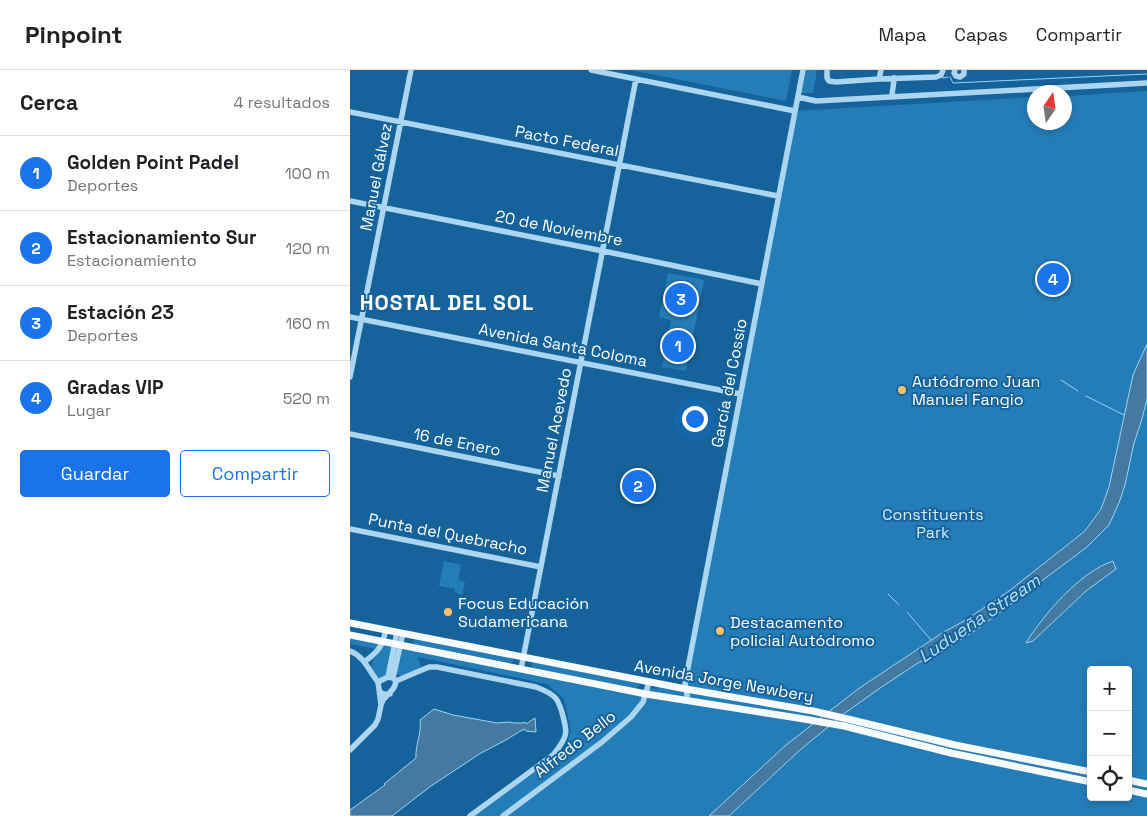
<!DOCTYPE html>
<html lang="es">
<meta charset="utf-8">
<style>
body{margin:0;font-family:"Space Grotesk",sans-serif;background:#f6f6f6;color:#202124}
.controls{position:absolute;right:15px;bottom:15px;display:grid;overflow:hidden;border-radius:5px;box-shadow:0 2px 8px #0003}
.controls button{width:45px;height:45px;display:grid;place-items:center;padding:0;border:0;border-bottom:1px solid #e0e0e0;background:#fff;color:#202124;font:25px sans-serif}
.compass{position:absolute;left:677px;top:15px;width:45px;height:45px;border-radius:50%;background:#fff;box-shadow:0 2px 8px #0003;rotate:13deg}
.you{position:absolute;left:344px;top:348px;width:18px;height:18px;margin:-12px;border:4px solid #fff;border-radius:50%;background:#1a73e8;box-shadow:0 0 0 8px #1a73e833}
.badge{display:grid;place-items:center;width:32px;height:32px;border-radius:50%;background:#1a73e8;color:#fff;font-size:16px;font-weight:700}
.pin{position:absolute;translate:-50% -50%;border:2px solid #fff;box-shadow:0 1px 5px #0006}
.list{margin:0;padding:0;list-style:none}
h2{display:flex;justify-content:space-between;align-items:center;height:65px;margin:0;padding:0 20px;font-size:21px}
h2 small{font-size:16px;font-weight:400;color:#757577}
.list li{display:grid;grid-template-columns:32px 1fr auto;gap:15px;align-items:center;box-sizing:border-box;height:75px;padding:0 20px;border-top:1px solid #e0e0e0}
.list b{display:block;font-size:19px;white-space:nowrap}
.list p{margin:0;font-size:16px;white-space:nowrap;color:#757577}
.list em{font-size:16px;font-style:normal;color:#757577}
.actions{display:flex;gap:10px;padding:15px 20px}
.actions a{flex:1;padding:11px 0;border:1px solid #1a73e8;border-radius:5px;text-align:center;font-size:18px;color:#1a73e8}
.actions .main{background:#1a73e8;color:#fff}
.icon{flex:none;width:28px;height:28px;fill:none;stroke:currentColor;stroke-width:2;stroke-linecap:round;stroke-linejoin:round}
.map{position:relative;flex:none;width:797px;height:746px;overflow:hidden}
header{display:flex;align-items:center;gap:30px;box-sizing:border-box;height:70px;padding:0 25px;background:#fff;border-bottom:1px solid #e0e0e0}
header strong{font-size:24px}
nav{display:flex;gap:28px;margin-inline-start:auto;font-size:18px}
main{display:flex}
aside{flex:1;background:#fff}
.map>svg:first-child{display:block}
.green{fill:#257db7;fill-rule:evenodd}
.water{fill:#447aa1;stroke:#9dd3f5}
.lines{fill:none;stroke-linecap:round;stroke-linejoin:round}
.stream{stroke:#9dd3f5;stroke-width:1}
.minor{stroke:#abd6f2;stroke-width:5.5}
.major{stroke:#f6fbff;stroke-width:7}
.poi-dot{fill:#ffbf6c;stroke:#16639b;stroke-width:2}
.labels{text-anchor:middle;dominant-baseline:central;stroke-width:4;stroke-linejoin:round;paint-order:stroke}
.street-label{font-size:16px;fill:#fff;stroke:#16639b}
.poi-label{font-size:16px;fill:#fff;stroke:#16639b;text-anchor:start}
.park-label{font-size:16px;fill:#d3ecfd;stroke:#16639b}
.water-label{font-size:18px;font-style:italic;fill:#b8dff9;stroke:#16639b}
.district-label{font-size:21px;font-weight:bold;letter-spacing:1px;fill:#fff;stroke:#16639b}
</style>
<header>
<strong>Pinpoint</strong>
<nav><a>Mapa</a><a>Capas</a><a>Compartir</a></nav>
</header>
<main>
<aside>
<h2>Cerca<small>4 resultados</small></h2>
<ul class="list">
<li><span class="badge">1</span><div><b>Golden Point Padel</b><p>Deportes</p></div><em>100 m</em></li>
<li><span class="badge">2</span><div><b>Estacionamiento Sur</b><p>Estacionamiento</p></div><em>120 m</em></li>
<li><span class="badge">3</span><div><b>Estación 23</b><p>Deportes</p></div><em>160 m</em></li>
<li><span class="badge">4</span><div><b>Gradas VIP</b><p>Lugar</p></div><em>520 m</em></li>
</ul>
<div class="actions"><a class="main">Guardar</a><a>Compartir</a></div>
</aside>
<div class="map">
<svg width="797" height="746" viewBox="0 0 797 746">
<rect width="100%" height="100%" fill="#16639b"/>
<path class="green" d="M 281,0 L 442,0 L 436,31 Z
M 453,0 L 467,0 L 463,23 L 448,23 Z
M 797,21 L 797,746 L 125,746 L 215,680 L 221,661 L 214,629 L 197,614 L 68,587 L 71,597 L 70,600 L 53,607 L 47,604 L 28,608 L 21,598 L 23,590 L 31,580 L 0,574 L 0,565 L 295,624 L 298,617 L 306,619 L 308,617 L 333,621 L 333,624 L 337,625 L 335,613 L 445,41 L 684,27 L 684,52 L 714,52 L 715,26 ZM 741,600 L 778,600 L 778,727 L 741,727 Z
M 318,203 L 354,210 L 336,301 L 312,297 L 321,250 L 309,247 Z
M 94,491 L 111,495 L 108,510 L 115,512 L 112,525 L 105,523 L 105,519 L 89,516 Z
M 65,569 L 162,588 L 164,591 L 161,593 L 64,574 L 63,570 Z
M 184,592 L 286,612 L 289,614 L 289,616 L 285,618 L 183,598 L 181,595 Z"/>
<path class="water" d="M 797,274 L 797,329 L 792,349 L 784,373 L 775,415 L 769,433 L 759,455 L 737,477 L 629,558 L 594,580 L 568,593 L 533,616 L 495,643 L 450,680 L 379,746 L 359,746 L 436,675 L 508,619 L 592,563 L 614,551 L 659,521 L 735,461 L 751,439 L 759,417 L 783,305 Z
M 763,491 L 766,499 L 736,521 L 683,571 L 676,573 C 694,544 730,502 763,491 Z
M 84,639 L 103,645 L 147,653 L 158,652 L 165,653 L 172,653 L 175,652 L 176,654 L 185,648 L 186,662 L 176,661 L 174,659 L 154,671 L 131,683 L 81,716 L 42,746 L 0,746 L 0,740 L 35,715 L 34,714 L 66,688 C 65,675 72,663 70,650 Z"/>
<g class="lines">
<path class="stream" d="M 592,6 L 593,8 L 598,7
M 600,7 L 603,13 L 797,4
M 711,310 L 728,321
M 736,326 L 774,345
M 538,524 L 549,535
M 557,542 L 581,570"/>
<path class="minor" d="M 241,0 L 445,41
M 477,0 L 477,8 L 479,11 L 486,12 L 529,9 L 586,7 L 591,5 L 593,0
M 605,0 L 604,3 L 606,6 L 610,7 L 614,4 L 614,0
M 529,9 L 531,0
M 448,27 L 466,31 L 797,13
M 542,27 C 542,20 544,15 544,8
M 0,42 L 428,126
M 0,131 L 253,181 L 412,214
M 0,247 L 390,324
M 0,307 L 61,0
M 0,364 L 209,406
M 0,459 L 191,497
M 0,581 C 14,586 19,601 28,612
M 14,592 C 28,582 32,577 36,560
M 171,599 L 286,9
M 38,607 L 47,562
M 43,608 L 53,563
M 46,611 L 79,597 L 87,597 L 186,617 C 207,625 209,629 214,650 C 215,655 217,661 215,666 C 213,673 207,680 203,685 L 120,746
M 29,619 L 31,635 C 31,634 34,628 35,628 C 40,621 45,620 46,611 L 43,608 L 38,607 L 28,612 C 29,621 29,625 40,624
M 337,630 L 337,625 L 335,613 L 453,0
M 0,680 L 25,655 L 28,649 L 31,635
M 153,746 L 252,672 L 281,647 L 293,632 L 299,612"/>
<path class="major" d="M 0,553 L 336,619 L 463,641 L 502,650 L 605,675 L 741,702
M 0,565 L 296,624 L 454,649 L 494,656 L 601,683 L 741,712
M 778,710 L 797,714
M 778,720 L 797,724"/>
</g>
<g class="poi-dot">
<circle cx="552" cy="320" r="5"/>
<circle cx="98" cy="542" r="5"/>
<circle cx="370" cy="561" r="5"/>
</g>
<g class="labels">
<g class="street-label">
<text transform="translate(217 71) rotate(11)">Pacto Federal</text>
<text transform="translate(26 107) rotate(-79)">Manuel Gálvez</text>
<text transform="translate(209 158) rotate(11)">20 de Noviembre</text>
<text transform="translate(213 275) rotate(11)">Avenida Santa Coloma</text>
<text transform="translate(379 313) rotate(-79)">García del Cossio</text>
<text transform="translate(204 360) rotate(-79)">Manuel Acevedo</text>
<text transform="translate(107 372) rotate(11)">16 de Enero</text>
<text transform="translate(98 464) rotate(11)">Punta del Quebracho</text>
<text transform="translate(374 611) rotate(10)">Avenida Jorge Newbery</text>
<text transform="translate(225 674) rotate(-38)">Alfredo Bello</text>
</g>
<g class="poi-label">
<text x="562" y="311">Autódromo Juan<tspan x="562" dy="18">Manuel Fangio</tspan></text>
<text x="108" y="533">Focus Educación<tspan x="108" dy="18">Sudamericana</tspan></text>
<text x="380" y="552">Destacamento<tspan x="380" dy="18">policial Autódromo</tspan></text>
</g>
<g class="park-label">
<text x="583" y="444">Constituents<tspan x="583" dy="18">Park</tspan></text>
</g>
<g class="water-label">
<text transform="translate(629 548) rotate(-34)">Ludueña Stream</text>
</g>
<g class="district-label">
<text x="97" y="232">HOSTAL DEL SOL</text>
</g>
</g>
</svg>
<div class="controls">
<button>+</button>
<button>−</button>
<button><svg class="icon" aria-label="locate" viewBox="0 0 24 24"><circle cx="12" cy="12" r="6"/><path d="M12 2v4M12 18v4M2 12h4M18 12h4"/></svg></button>
</div>
<svg class="compass" viewBox="-18 -18 36 36"><path d="M0-13l5 13h-10z" fill="#e53935"/><path d="M0 13l5-13h-10z" fill="#757577"/></svg>
<div class="you"></div>
<div class="pin badge" style="left:328px;top:276px">1</div>
<div class="pin badge" style="left:288px;top:416px">2</div>
<div class="pin badge" style="left:331px;top:229px">3</div>
<div class="pin badge" style="left:703px;top:209px">4</div>
</div>
</main>
